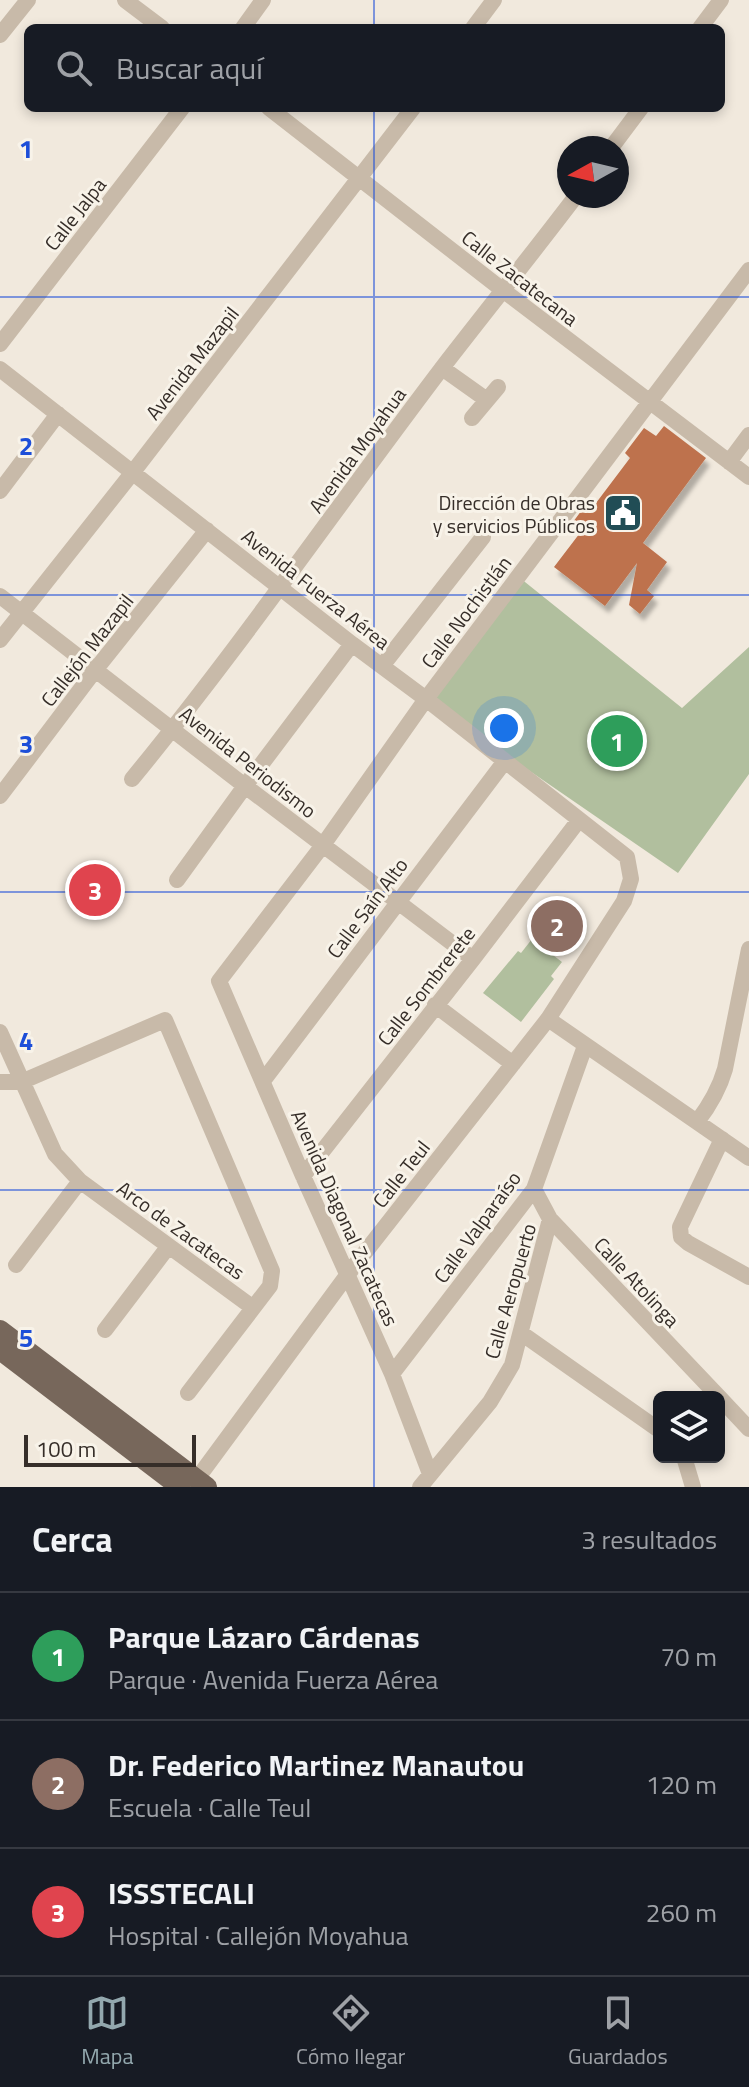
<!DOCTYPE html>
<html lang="es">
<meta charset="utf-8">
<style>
body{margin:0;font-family:"Titillium Web",sans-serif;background:#20242c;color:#f1f3f6}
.controls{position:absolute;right:24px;bottom:24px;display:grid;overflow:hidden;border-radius:12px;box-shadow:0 4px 12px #0003}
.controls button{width:72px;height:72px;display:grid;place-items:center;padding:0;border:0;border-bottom:2px solid #363941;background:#171b24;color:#f1f3f6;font:40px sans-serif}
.compass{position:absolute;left:557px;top:136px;width:72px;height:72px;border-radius:50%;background:#171b24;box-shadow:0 4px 12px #0003;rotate:262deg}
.scale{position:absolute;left:24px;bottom:20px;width:172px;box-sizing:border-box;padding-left:8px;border:4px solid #362e29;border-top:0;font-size:22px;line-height:28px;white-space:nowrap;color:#362e29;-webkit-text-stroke:6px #f8f3e9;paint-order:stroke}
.you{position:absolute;left:504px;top:728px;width:28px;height:28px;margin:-20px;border:6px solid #fff;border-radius:50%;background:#1a73e8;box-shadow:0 0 0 12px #1a73e833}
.badge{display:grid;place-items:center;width:52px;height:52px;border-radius:50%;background:#93a8ae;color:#fff;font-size:26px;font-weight:700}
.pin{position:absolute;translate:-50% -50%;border:4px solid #fff;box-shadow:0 2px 8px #0006}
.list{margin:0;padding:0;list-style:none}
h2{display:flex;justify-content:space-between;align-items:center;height:104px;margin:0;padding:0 32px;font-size:34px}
h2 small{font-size:26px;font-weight:400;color:#9ea1a6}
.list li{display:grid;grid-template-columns:52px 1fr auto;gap:24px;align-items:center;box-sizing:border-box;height:128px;padding:0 32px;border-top:2px solid #363941}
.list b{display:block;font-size:30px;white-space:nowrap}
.list p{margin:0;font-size:26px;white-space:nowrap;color:#9ea1a6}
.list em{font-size:26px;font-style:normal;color:#9ea1a6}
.icon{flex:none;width:44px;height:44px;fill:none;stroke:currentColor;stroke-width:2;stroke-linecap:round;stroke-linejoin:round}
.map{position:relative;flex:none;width:749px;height:1487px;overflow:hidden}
.search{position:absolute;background:#171b24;box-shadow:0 4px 12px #0003;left:24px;right:24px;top:24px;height:88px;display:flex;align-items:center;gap:20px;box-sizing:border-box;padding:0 28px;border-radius:12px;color:#9ea1a6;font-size:30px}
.sheet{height:488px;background:#171b24}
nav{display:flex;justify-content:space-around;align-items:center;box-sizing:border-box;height:112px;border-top:2px solid #363941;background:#171b24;font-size:22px;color:#9ea1a6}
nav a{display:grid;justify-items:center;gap:4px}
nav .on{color:#93a8ae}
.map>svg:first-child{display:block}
.green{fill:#b1bf9e}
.building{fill:#be724d;filter:url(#shadow)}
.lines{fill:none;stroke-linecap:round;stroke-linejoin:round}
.minor{stroke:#c8baa9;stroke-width:16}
.major{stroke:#77675b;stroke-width:20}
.grid{fill:none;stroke:#1d4ed8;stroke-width:2;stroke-opacity:0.55}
.labels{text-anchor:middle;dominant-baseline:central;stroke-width:6;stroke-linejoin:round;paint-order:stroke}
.street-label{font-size:20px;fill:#362e29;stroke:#f8f3e9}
.poi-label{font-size:20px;fill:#362e29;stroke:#f8f3e9;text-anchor:end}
.grid-label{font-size:26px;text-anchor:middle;font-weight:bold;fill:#1d4ed8;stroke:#f8f3e9;stroke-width:6;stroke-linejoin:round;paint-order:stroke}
</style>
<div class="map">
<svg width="749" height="1487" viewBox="0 0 749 1487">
<defs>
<filter id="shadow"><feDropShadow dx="4" dy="7" stdDeviation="2" flood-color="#0004"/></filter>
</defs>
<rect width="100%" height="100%" fill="#f1e9dd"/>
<path class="green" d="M 520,578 L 682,708 L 749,647 L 749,774 L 678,873 L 428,701 Z
M 532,939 L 562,962 L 551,976 L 554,979 L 521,1022 L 483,993 L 518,951 L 521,953 Z"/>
<path class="building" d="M 664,426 L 706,458 L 643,543 L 667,562 L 647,590 L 654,596 L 640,614 L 629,605 L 637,563 L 605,606 L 554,567 L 583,529 L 573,522 L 590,499 L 596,503 L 630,458 L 625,453 L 644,428 L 656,436 Z"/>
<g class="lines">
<path class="minor" d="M 125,0 L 162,28
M 243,28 L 263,0
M 473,28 L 494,0
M 700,28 L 721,0
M 0,35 L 28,0
M 269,108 L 504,291 L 749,477
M 611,148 L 641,108
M 0,344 L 182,108
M 442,368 L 487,400
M 0,369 L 352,644 L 426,699 L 627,857 L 631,879 L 624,901 L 548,1019 L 348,1274 L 191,1487
M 472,418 L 498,387
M 729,462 L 749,435
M 0,491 L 58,414
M 0,596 L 245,786 L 473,959
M 0,640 L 133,472 L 413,108
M 382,666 L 483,537
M 132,779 C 241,646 338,505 442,368 C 486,311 532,254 576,196
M 0,796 L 96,669 L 207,530
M 177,880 L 245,786 L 352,644
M 435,1005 L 513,1064
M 548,1019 L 749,1158
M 0,1032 L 55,1154 L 80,1181 L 252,1307
M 263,1081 L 505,761
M 0,1082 L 21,1082 L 165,1020 L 272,1271 L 270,1286 L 188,1393
M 697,1122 C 710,1105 719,1090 725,1069 L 749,949
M 722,1139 L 680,1227 L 681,1237 L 688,1243 L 749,1277
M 303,1176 L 473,959 L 579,820
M 534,1189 L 550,1219 L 719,1397
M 16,1265 L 80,1181
M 105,1330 L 168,1247
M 521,1333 L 659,1430
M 392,1374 L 534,1189 L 585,1046
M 719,1397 L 749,1429
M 684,1457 L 693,1487
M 430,1474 L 392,1374 L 303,1176 L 219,981 L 323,845 L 426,699 L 749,270
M 420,1487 L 490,1402 L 512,1365 L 550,1219"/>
<path class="major" d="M 0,1330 L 207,1487
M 0,1350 L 180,1487"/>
</g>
<path class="grid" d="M 374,0 L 374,28M 374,108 L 374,1487M 0,297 L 749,297M 0,595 L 749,595M 0,892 L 749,892M 0,1190 L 749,1190"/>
<defs>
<symbol id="civic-square" viewBox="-11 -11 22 22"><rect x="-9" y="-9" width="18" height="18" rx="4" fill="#214d55" stroke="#f8f3e9"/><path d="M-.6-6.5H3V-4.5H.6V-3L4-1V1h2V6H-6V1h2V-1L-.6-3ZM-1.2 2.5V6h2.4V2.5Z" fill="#fff"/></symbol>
</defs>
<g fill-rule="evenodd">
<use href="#civic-square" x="601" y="491" width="44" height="44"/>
</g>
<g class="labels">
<g class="street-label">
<text transform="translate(75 214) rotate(-52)">Calle Jalpa</text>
<text transform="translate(520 278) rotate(38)">Calle Zacatecana</text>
<text transform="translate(192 363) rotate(-52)">Avenida Mazapil</text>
<text transform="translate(357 450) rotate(-54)">Avenida Moyahua</text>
<text transform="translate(316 589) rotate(38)">Avenida Fuerza Aérea</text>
<text transform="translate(466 612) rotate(-53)">Calle Nochistlán</text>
<text transform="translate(87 650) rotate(-52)">Callejón Mazapil</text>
<text transform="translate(248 762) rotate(38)">Avenida Periodismo</text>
<text transform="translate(367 908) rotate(-53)">Calle Saín Alto</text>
<text transform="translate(426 986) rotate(-52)">Calle Sombrerete</text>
<text transform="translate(401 1174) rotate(-52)">Calle Teul</text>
<text transform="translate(345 1218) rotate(66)">Avenida Diagonal Zacatecas</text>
<text transform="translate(477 1227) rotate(-54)">Calle Valparaíso</text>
<text transform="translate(181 1230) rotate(36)">Arco de Zacatecas</text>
<text transform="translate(637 1282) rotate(47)">Calle Atolinga</text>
<text transform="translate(510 1291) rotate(-74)">Calle Aeropuerto</text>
</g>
<g class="poi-label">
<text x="595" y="502">Dirección de Obras<tspan x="595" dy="23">y servicios Públicos</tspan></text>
</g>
</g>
<g class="grid-label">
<text x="26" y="158">1</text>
<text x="26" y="455">2</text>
<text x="26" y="753">3</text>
<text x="26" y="1050">4</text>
<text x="26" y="1347">5</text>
</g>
</svg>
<div class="controls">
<button><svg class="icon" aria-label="layers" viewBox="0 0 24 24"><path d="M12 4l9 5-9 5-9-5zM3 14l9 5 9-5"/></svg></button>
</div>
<svg class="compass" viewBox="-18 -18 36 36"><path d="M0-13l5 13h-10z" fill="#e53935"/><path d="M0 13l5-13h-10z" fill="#9ea1a6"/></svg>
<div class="scale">100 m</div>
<div class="you"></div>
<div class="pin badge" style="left:617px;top:741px;background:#2e9e5b">1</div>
<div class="pin badge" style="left:557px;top:926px;background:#8d6e63">2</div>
<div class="pin badge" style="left:95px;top:890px;background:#e0444e">3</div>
<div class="search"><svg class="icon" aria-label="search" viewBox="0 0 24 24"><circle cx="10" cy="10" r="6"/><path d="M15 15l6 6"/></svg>Buscar aquí</div>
</div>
<section class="sheet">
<h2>Cerca<small>3 resultados</small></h2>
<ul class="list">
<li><span class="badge" style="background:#2e9e5b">1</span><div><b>Parque Lázaro Cárdenas</b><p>Parque · Avenida Fuerza Aérea</p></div><em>70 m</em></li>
<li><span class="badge" style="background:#8d6e63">2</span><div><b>Dr. Federico Martinez Manautou</b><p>Escuela · Calle Teul</p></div><em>120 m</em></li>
<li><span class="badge" style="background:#e0444e">3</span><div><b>ISSSTECALI</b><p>Hospital · Callejón Moyahua</p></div><em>260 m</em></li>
</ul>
</section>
<nav>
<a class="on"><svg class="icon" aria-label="map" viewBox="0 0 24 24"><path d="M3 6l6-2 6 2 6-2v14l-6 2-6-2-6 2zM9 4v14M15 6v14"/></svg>Mapa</a>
<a><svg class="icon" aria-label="directions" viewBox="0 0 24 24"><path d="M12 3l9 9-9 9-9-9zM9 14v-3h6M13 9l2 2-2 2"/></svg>Cómo llegar</a>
<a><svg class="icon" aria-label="saved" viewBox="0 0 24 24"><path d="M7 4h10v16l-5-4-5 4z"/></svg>Guardados</a>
</nav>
